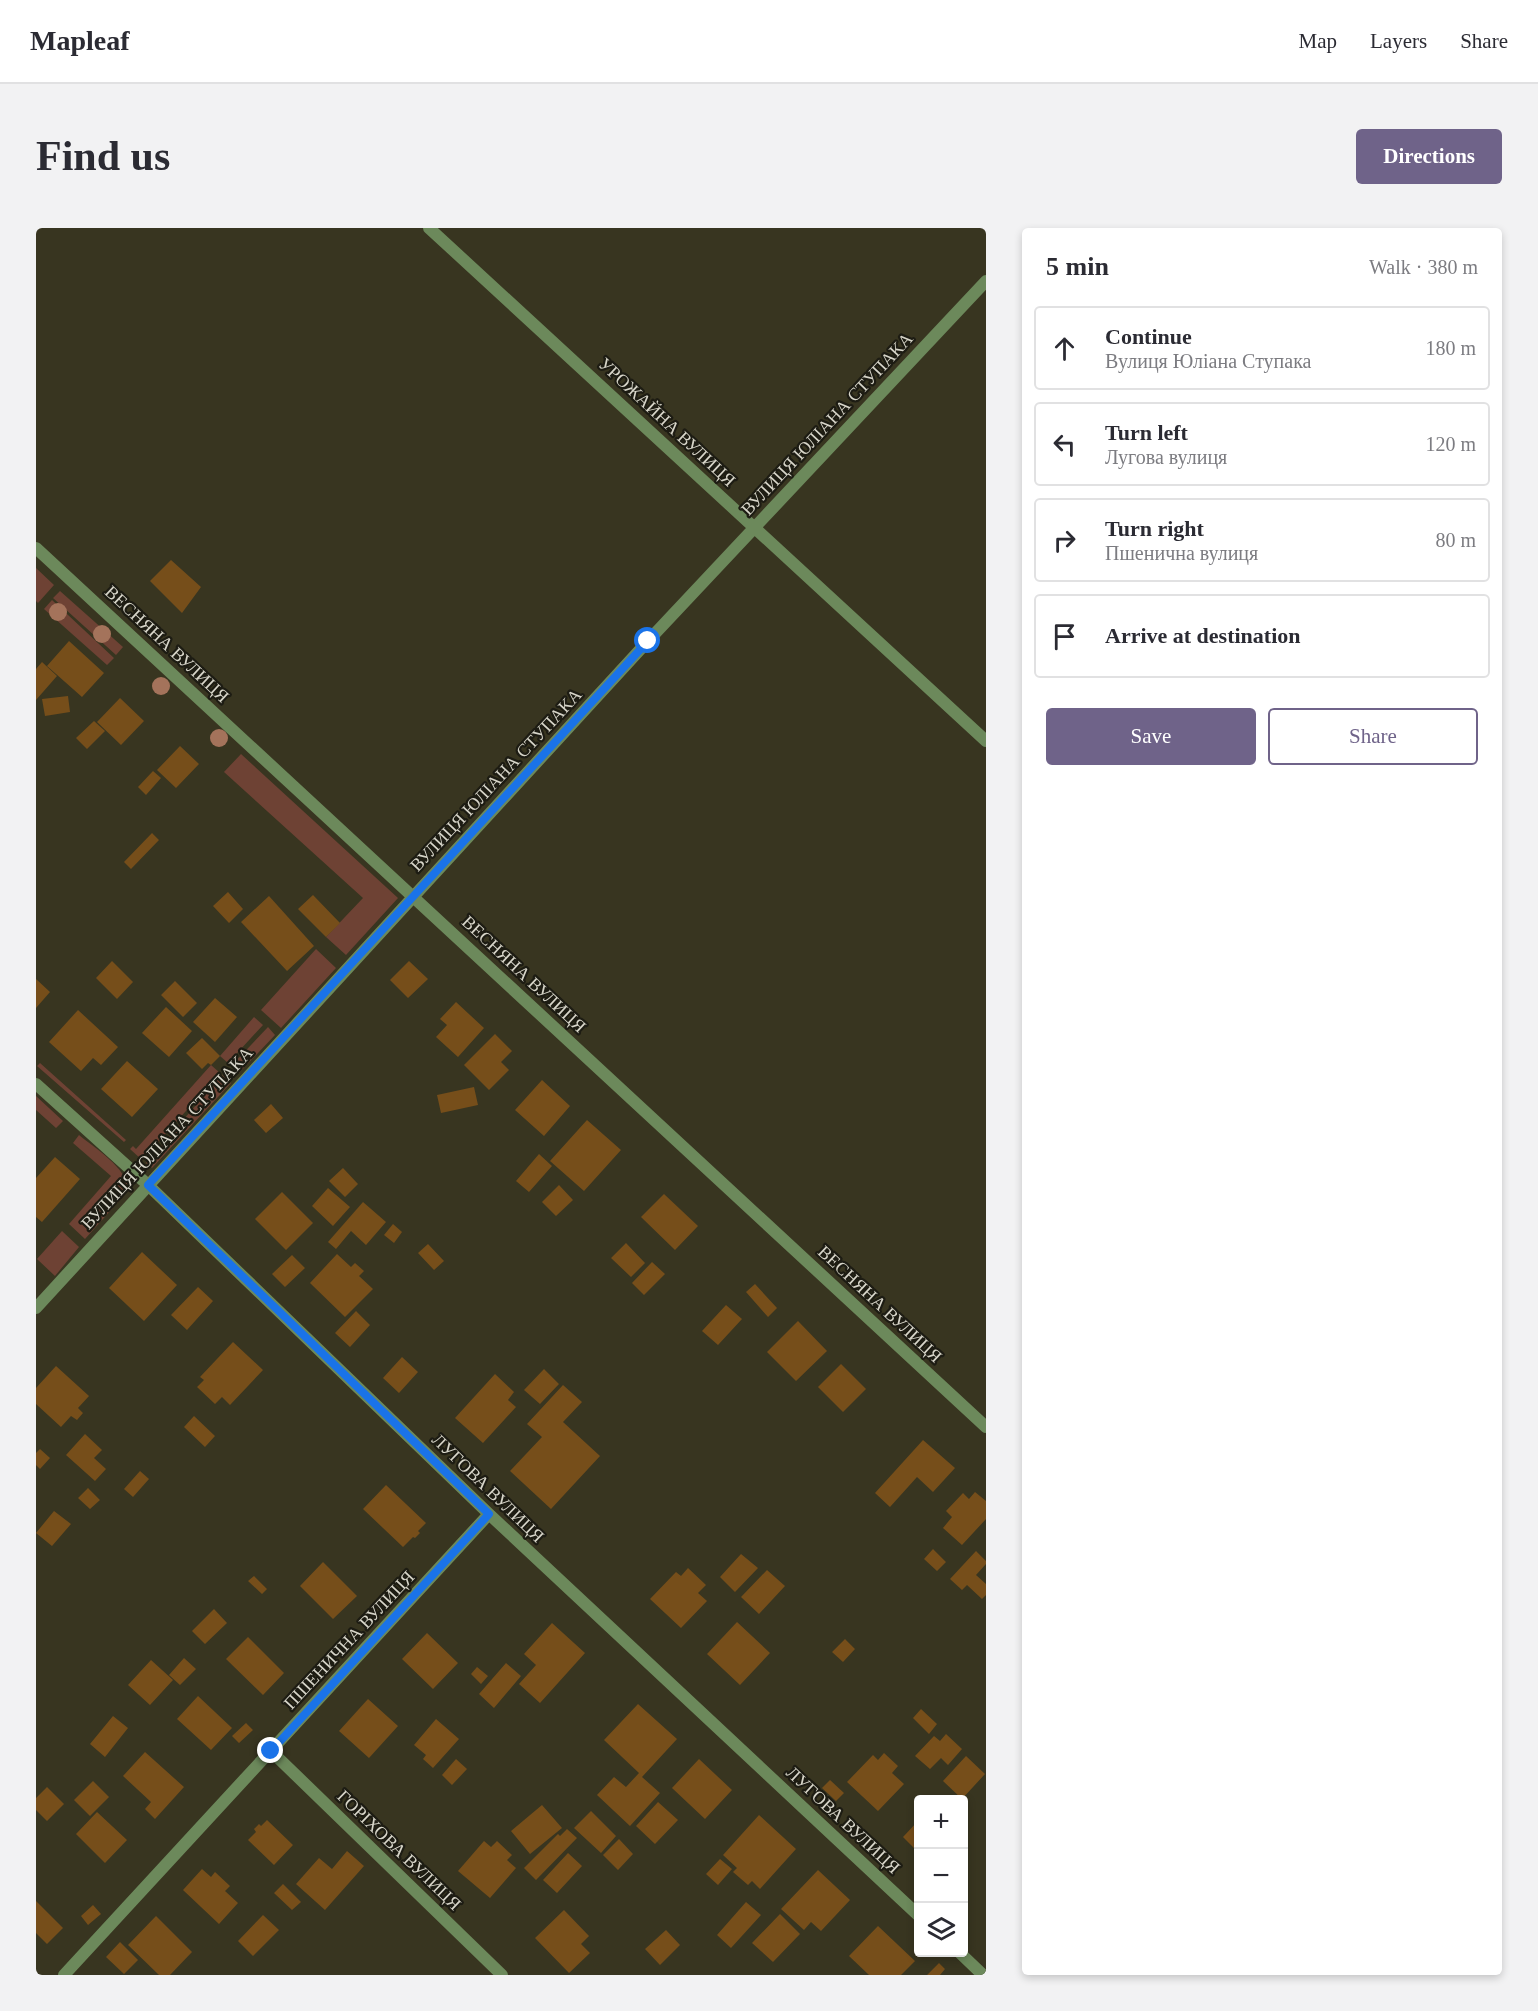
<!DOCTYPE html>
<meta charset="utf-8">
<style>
body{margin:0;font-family:"Times New Roman",serif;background:#f2f2f3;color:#2b2b33}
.controls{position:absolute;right:18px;bottom:18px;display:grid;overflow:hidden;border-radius:6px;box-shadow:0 3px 9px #0003}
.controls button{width:54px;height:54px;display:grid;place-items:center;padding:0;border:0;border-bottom:2px solid #e1e1e2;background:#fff;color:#2b2b33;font:30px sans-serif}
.stop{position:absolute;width:18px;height:18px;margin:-14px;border:4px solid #1a73e8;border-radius:50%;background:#fff}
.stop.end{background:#1a73e8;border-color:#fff;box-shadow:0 2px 6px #0008}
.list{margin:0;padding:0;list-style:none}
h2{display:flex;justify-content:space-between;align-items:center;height:78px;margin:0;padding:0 24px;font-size:26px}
h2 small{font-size:20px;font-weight:400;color:#7c7c81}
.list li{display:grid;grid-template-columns:39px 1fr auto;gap:18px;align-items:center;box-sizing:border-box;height:84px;margin:0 12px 12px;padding:0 12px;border:2px solid #e1e1e2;border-radius:6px}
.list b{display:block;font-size:22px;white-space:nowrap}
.list p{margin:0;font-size:20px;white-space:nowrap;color:#7c7c81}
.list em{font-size:20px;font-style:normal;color:#7c7c81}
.actions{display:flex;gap:12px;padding:18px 24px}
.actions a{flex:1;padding:14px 0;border:2px solid #6f6389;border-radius:6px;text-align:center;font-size:21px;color:#6f6389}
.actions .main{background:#6f6389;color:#fff}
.icon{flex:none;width:33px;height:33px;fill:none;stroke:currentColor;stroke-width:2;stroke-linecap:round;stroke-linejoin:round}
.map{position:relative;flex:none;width:950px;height:1747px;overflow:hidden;border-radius:6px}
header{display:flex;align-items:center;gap:36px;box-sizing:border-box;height:84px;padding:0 30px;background:#fff;border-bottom:2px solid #e1e1e2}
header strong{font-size:28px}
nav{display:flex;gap:33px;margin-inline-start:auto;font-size:21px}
.intro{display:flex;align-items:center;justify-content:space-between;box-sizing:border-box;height:144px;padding:0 36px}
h1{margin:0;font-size:42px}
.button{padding:15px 27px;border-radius:6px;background:#6f6389;color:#fff;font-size:21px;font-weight:700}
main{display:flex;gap:36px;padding:0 36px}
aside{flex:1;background:#fff;border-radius:6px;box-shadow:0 3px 9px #0003}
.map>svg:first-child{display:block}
.green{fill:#6e4234}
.building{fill:#764e1a}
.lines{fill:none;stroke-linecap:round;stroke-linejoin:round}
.street{stroke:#6c895b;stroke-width:12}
.tree{fill:#a4735b}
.route{stroke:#1a73e8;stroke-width:8}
.labels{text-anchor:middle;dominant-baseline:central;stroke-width:4.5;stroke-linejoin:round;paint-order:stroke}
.street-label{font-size:18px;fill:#d7d5c9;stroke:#1d1c13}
</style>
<header>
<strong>Mapleaf</strong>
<nav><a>Map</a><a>Layers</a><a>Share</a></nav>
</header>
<div class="intro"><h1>Find us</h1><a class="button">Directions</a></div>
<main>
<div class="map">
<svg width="950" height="1747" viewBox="0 0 950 1747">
<rect width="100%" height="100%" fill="#383520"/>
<path class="green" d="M 0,340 L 18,357 L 2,375 L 0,373 Z
M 24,363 L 87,419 L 80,427 L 17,370 Z
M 16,372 L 78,430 L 71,437 L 8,381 Z
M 205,526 L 362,670 L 310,727 L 290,709 L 327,670 L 188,544 Z
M 280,721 L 300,740 L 245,800 L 225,782 Z
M 218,789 L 227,797 L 192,835 L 184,828 Z
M 232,799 L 239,807 L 203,845 L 195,838 Z
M 4,835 L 90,912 L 88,914 L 1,838 Z
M 175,837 L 184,845 L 106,932 L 94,921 L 97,918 L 100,921 Z
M 186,847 L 195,855 L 116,940 L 110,935 Z
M 0,868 L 27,893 L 20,900 L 0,882 Z
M 43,907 C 60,921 90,939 93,962 L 49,1011 L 33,996 L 75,948 L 37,915 Z
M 26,1003 L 43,1019 L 19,1048 L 1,1031 Z"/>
<path class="building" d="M 135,332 L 165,359 L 146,385 L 114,353 Z
M 33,413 L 68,445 L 46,469 L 11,438 Z
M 6,434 L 21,448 L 0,472 L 0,441 Z
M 32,468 L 34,484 L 9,488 L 6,471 Z
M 84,470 L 108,493 L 85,517 L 61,494 Z
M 58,493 L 69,503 L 51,521 L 40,510 Z
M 144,518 L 163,536 L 140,560 L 121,542 Z
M 117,543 L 125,550 L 110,567 L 102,559 Z
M 116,605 L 123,612 L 95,641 L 88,634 Z
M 192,664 L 207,681 L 193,695 L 177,678 Z
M 277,667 L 304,695 L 290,709 L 262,681 Z
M 233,668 L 278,718 L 251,743 L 205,694 Z
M 76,733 L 97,754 L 81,771 L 60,750 Z
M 373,733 L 392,751 L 372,770 L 354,752 Z
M 0,751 L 14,764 L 0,780 Z
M 139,753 L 161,775 L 147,789 L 125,767 Z
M 179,770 L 201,789 L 179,814 L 157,794 Z
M 420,774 L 448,800 L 422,829 L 400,809 L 411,797 L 404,791 Z
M 130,779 L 156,803 L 133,829 L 106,805 Z
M 42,782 L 82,819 L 65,837 L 57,830 L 45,843 L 13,814 Z
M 459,806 L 476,823 L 465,834 L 473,842 L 453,862 L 428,837 Z
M 166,810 L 184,828 L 175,837 L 172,835 L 166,841 L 150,825 Z
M 91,833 L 122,861 L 96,889 L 65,861 Z
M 506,852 L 534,878 L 508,908 L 479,882 Z
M 438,859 L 442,877 L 405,885 L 401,867 Z
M 235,876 L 247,890 L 230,905 L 218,892 Z
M 551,892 L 585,922 L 548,963 L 514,933 Z
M 503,926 L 516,938 L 493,964 L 480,953 Z
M 19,929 L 44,951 L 6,994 L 0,989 L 0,950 Z
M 307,940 L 322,956 L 309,969 L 293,953 Z
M 523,957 L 537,972 L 520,988 L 506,974 Z
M 292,960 L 314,979 L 297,998 L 276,978 Z
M 246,964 L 277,995 L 250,1022 L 219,991 Z
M 628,966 L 662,998 L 639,1022 L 605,989 Z
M 327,974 L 350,994 L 330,1017 L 315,1003 L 300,1021 L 292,1014 Z
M 357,996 L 366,1004 L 358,1015 L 348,1007 Z
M 590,1015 L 609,1035 L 595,1049 L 575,1030 Z
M 392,1016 L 408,1033 L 398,1042 L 382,1025 Z
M 106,1024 L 141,1057 L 108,1093 L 73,1060 Z
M 301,1026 L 315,1039 L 319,1035 L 328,1043 L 323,1048 L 337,1061 L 309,1089 L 274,1055 Z
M 256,1027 L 269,1040 L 249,1059 L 236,1046 Z
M 616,1034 L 629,1046 L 608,1067 L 596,1055 Z
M 719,1056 L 741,1080 L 732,1089 L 710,1064 Z
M 162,1059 L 177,1073 L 151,1102 L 135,1087 Z
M 690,1077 L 706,1091 L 682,1117 L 666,1103 Z
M 320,1083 L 334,1097 L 314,1119 L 299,1105 Z
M 762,1093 L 791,1123 L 760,1153 L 731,1124 Z
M 197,1114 L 227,1142 L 194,1177 L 186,1169 L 179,1176 L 161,1159 L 168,1152 L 164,1149 Z
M 366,1129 L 382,1144 L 363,1165 L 347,1150 Z
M 805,1136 L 830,1161 L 807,1184 L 782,1159 Z
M 20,1138 L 53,1168 L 42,1180 L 47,1185 L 41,1192 L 35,1188 L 25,1199 L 0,1176 L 0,1160 Z
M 508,1141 L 523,1156 L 504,1176 L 488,1162 Z
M 459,1146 L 478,1164 L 472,1172 L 480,1179 L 447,1215 L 419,1190 Z
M 527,1157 L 546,1174 L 527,1194 L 564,1228 L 515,1281 L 474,1243 L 506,1209 L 491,1196 Z
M 158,1188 L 179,1208 L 169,1219 L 148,1199 Z
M 49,1206 L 66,1222 L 58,1230 L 70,1241 L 59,1253 L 30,1227 Z
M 887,1212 L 919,1240 L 897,1264 L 881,1249 L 854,1279 L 839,1265 Z
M 4,1221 L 14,1230 L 4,1241 L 0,1237 L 0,1225 Z
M 104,1243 L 113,1251 L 97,1269 L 88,1261 Z
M 350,1257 L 390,1295 L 382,1303 L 384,1305 L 379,1310 L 377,1309 L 367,1319 L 327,1281 Z
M 52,1260 L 64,1272 L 54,1281 L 42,1270 Z
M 939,1264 L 950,1273 L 950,1291 L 926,1317 L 907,1300 L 916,1289 L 910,1283 L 927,1265 L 933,1271 Z
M 18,1283 L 35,1296 L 16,1318 L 0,1305 Z
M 897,1321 L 910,1334 L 901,1343 L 888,1331 Z
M 940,1323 L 950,1333 L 950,1336 L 940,1347 L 950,1356 L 950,1367 L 946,1371 L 931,1357 L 926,1362 L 914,1351 Z
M 705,1326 L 722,1340 L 699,1364 L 684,1349 Z
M 287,1334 L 321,1368 L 297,1391 L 264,1358 Z
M 652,1340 L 670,1357 L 662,1365 L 671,1373 L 645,1400 L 614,1371 L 640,1344 L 645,1348 Z
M 731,1342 L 749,1358 L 723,1386 L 705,1369 Z
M 218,1348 L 231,1361 L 226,1366 L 212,1353 Z
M 178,1381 L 191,1395 L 169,1416 L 156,1403 Z
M 701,1394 L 734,1425 L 704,1457 L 671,1426 Z
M 516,1395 L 549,1425 L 504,1475 L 483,1456 L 500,1437 L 488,1426 Z
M 391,1405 L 422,1435 L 397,1461 L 366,1431 Z
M 212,1409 L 248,1445 L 227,1467 L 190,1431 Z
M 809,1411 L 819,1421 L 807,1434 L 796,1424 Z
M 148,1430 L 160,1441 L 144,1457 L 133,1447 Z
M 115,1432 L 137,1452 L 114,1477 L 92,1457 Z
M 470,1435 L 485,1448 L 458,1480 L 443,1466 Z
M 441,1439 L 452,1448 L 445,1456 L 435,1446 Z
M 162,1468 L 196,1500 L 175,1522 L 141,1491 Z
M 332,1471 L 362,1498 L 333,1530 L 303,1503 Z
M 602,1476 L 641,1511 L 606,1549 L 624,1565 L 594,1598 L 561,1567 L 578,1549 L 590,1559 L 603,1545 L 568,1512 Z
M 885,1481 L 901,1496 L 893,1506 L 877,1490 Z
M 77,1488 L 92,1500 L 69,1529 L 54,1516 Z
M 400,1491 L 423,1511 L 397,1540 L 387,1531 L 390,1527 L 378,1517 Z
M 210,1495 L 217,1502 L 203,1515 L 196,1508 Z
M 910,1506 L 926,1521 L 912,1537 L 905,1530 L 894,1541 L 879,1528 L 898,1508 L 904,1513 Z
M 109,1524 L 148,1559 L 119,1591 L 109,1581 L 115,1574 L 87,1548 Z
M 848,1525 L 862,1538 L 856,1545 L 868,1556 L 842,1583 L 811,1554 L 837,1527 L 842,1532 Z
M 930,1528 L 949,1546 L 926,1571 L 907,1553 Z
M 420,1531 L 431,1541 L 416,1557 L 406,1547 Z
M 663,1531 L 696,1562 L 669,1591 L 636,1560 Z
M 794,1552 L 808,1565 L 800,1573 L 786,1560 Z
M 57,1553 L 73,1569 L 54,1588 L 38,1572 Z
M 11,1559 L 28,1576 L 11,1593 L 0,1582 L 0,1570 Z
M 622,1574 L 642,1592 L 619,1616 L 600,1598 Z
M 506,1577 L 526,1600 L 494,1626 L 475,1603 Z
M 555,1583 L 580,1608 L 565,1625 L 538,1600 Z
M 61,1584 L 91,1612 L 69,1635 L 40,1606 Z
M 723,1587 L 760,1621 L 724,1661 L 716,1653 L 712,1657 L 697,1644 L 701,1640 L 687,1627 Z
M 231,1592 L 257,1617 L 238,1637 L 212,1612 L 220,1604 L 218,1601 L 223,1596 L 225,1598 Z
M 882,1593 L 882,1624 L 867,1609 Z
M 531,1601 L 541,1610 L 500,1652 L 488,1640 L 522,1606 L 524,1608 Z
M 583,1611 L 597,1626 L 582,1642 L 567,1627 Z
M 448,1613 L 455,1619 L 461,1613 L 476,1627 L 471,1632 L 480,1640 L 454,1670 L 422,1643 Z
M 311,1623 L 328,1638 L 289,1682 L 260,1656 L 283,1630 L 296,1641 Z
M 532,1625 L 546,1638 L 521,1665 L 507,1652 Z
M 684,1631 L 696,1641 L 682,1657 L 670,1646 Z
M 166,1641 L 175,1649 L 179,1644 L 194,1658 L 189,1663 L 202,1675 L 183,1696 L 147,1662 Z
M 782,1642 L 814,1672 L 785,1703 L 775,1694 L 768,1702 L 745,1681 Z
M 247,1656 L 265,1674 L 256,1682 L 238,1665 Z
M 0,1673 L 27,1700 L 11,1716 L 0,1705 Z
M 710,1674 L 725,1687 L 695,1720 L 681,1707 Z
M 57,1677 L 65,1686 L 52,1697 L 45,1688 Z
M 528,1682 L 553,1708 L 545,1716 L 554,1725 L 533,1745 L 499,1710 Z
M 744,1686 L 764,1706 L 737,1734 L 716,1715 Z
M 227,1687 L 243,1702 L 217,1728 L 202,1713 Z
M 120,1688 L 156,1724 L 134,1747 L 123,1747 L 92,1717 Z
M 842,1698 L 879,1733 L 865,1747 L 833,1747 L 813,1728 Z
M 630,1702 L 644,1717 L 624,1737 L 609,1721 Z
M 84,1714 L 102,1732 L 88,1746 L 70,1729 Z
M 903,1735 L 909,1741 L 904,1747 L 891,1747 Z"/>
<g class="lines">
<path class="street" d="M 393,0 L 950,513
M 0,320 L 950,1199
M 0,856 L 112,957 L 453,1286 L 882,1687
M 0,1080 L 612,413 L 950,53
M 235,1523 L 466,1747
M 923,1724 L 947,1747
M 28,1747 L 453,1286"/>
</g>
<g class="tree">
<circle cx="22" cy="384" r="9"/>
<circle cx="66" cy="406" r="9"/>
<circle cx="125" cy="458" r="9"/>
<circle cx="183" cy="510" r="9"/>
</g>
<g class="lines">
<path class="route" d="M 235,1523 L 453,1286 L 112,957 L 612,413"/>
</g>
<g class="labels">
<g class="street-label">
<text transform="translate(631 194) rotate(43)">УРОЖАЙНА ВУЛИЦЯ</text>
<text transform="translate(791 196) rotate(-47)">ВУЛИЦЯ ЮЛІАНА СТУПАКА</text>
<text transform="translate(131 416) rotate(43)">ВЕСНЯНА ВУЛИЦЯ</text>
<text transform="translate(460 552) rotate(-47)">ВУЛИЦЯ ЮЛІАНА СТУПАКА</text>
<text transform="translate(488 746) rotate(43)">ВЕСНЯНА ВУЛИЦЯ</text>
<text transform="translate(131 910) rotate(-47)">ВУЛИЦЯ ЮЛІАНА СТУПАКА</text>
<text transform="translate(844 1076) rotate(43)">ВЕСНЯНА ВУЛИЦЯ</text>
<text transform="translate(452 1260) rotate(44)">ЛУГОВА ВУЛИЦЯ</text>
<text transform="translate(313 1412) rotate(-47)">ПШЕНИЧНА ВУЛИЦЯ</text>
<text transform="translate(807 1592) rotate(43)">ЛУГОВА ВУЛИЦЯ</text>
<text transform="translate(363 1622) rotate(44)">ГОРІХОВА ВУЛИЦЯ</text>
</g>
</g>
</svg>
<div class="controls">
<button>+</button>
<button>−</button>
<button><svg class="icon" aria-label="layers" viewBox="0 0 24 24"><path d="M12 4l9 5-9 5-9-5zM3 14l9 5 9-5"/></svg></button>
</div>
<div class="stop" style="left:612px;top:413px"></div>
<div class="stop end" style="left:235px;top:1523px"></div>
</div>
<aside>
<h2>5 min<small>Walk · 380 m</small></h2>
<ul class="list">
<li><svg class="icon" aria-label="ahead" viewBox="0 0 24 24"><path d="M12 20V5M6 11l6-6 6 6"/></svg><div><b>Continue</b><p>Вулиця Юліана Ступака</p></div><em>180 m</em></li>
<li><svg class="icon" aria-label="left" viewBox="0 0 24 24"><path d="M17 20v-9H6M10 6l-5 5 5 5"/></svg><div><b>Turn left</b><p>Лугова вулиця</p></div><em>120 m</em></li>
<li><svg class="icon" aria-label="right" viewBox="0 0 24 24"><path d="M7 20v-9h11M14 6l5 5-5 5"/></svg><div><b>Turn right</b><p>Пшенична вулиця</p></div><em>80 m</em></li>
<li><svg class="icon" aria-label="arrive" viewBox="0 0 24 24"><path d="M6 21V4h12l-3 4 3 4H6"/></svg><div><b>Arrive at destination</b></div></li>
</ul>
<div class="actions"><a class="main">Save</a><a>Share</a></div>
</aside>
</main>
